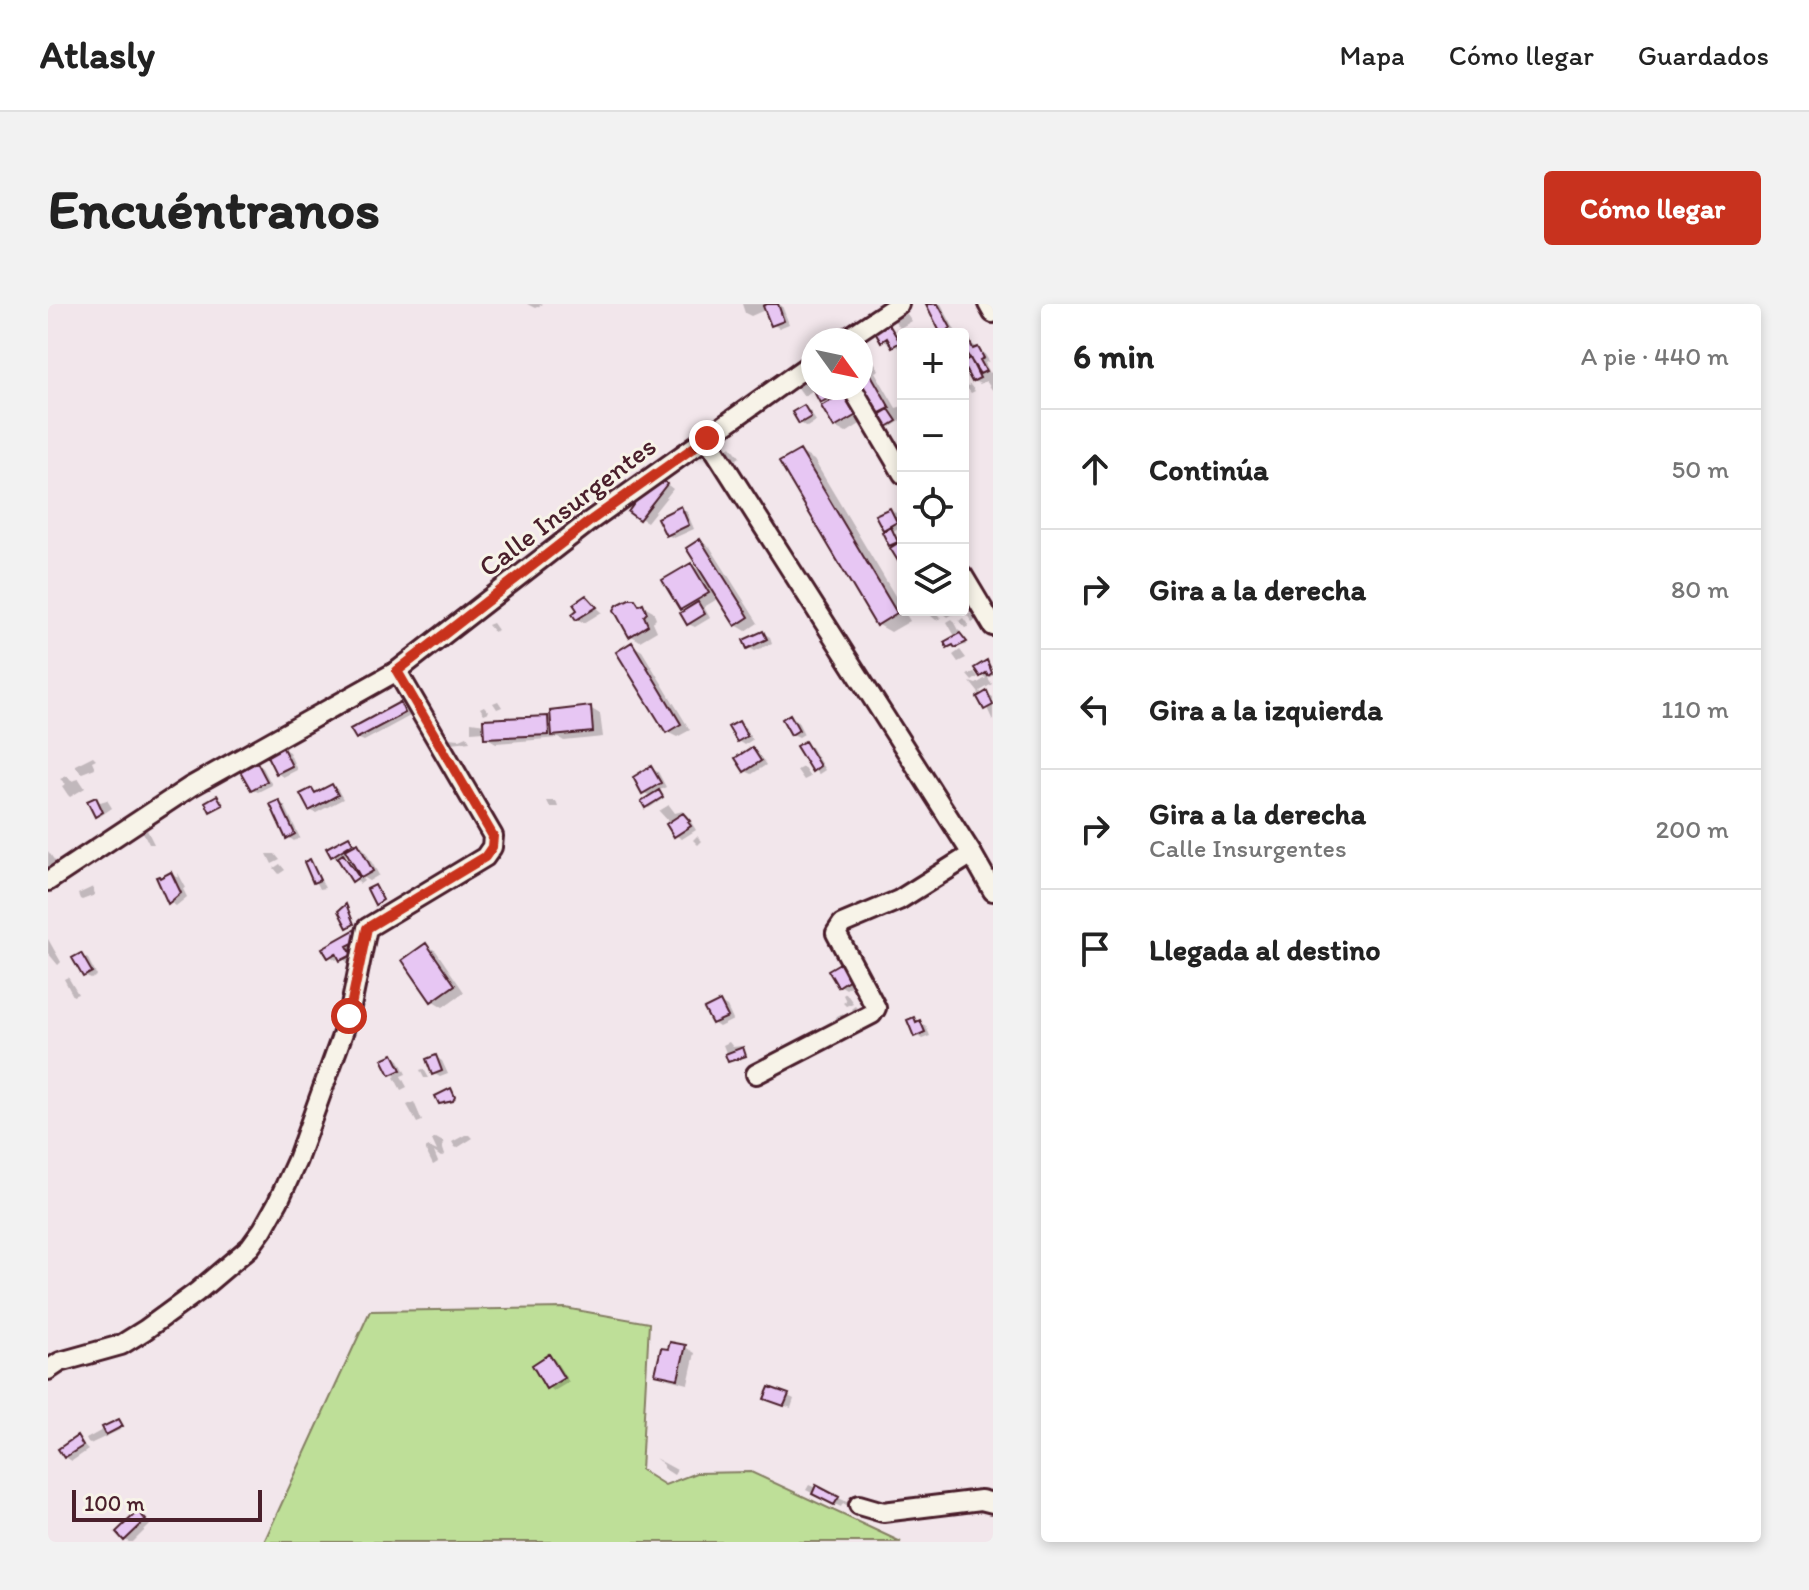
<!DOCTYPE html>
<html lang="es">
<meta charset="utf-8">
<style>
body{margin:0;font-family:Itim,sans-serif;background:#f2f2f2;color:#222}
.controls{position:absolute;right:24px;top:24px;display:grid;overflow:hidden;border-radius:8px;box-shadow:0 4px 12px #0003}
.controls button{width:72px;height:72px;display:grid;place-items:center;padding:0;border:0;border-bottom:2px solid #e0e0e0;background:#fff;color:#222;font:40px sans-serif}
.compass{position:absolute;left:753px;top:24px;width:72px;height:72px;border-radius:50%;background:#fff;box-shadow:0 4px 12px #0003;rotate:123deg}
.scale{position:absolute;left:24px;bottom:20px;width:190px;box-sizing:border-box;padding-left:8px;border:4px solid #4a1f2b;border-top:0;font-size:22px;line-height:28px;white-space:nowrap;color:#4a1f2b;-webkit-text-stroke:6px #f7f3e8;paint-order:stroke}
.stop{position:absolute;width:24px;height:24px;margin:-18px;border:6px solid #c8321e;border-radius:50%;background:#fff}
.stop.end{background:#c8321e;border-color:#fff;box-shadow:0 2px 8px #0008}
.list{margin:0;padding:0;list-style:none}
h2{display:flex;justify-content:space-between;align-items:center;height:104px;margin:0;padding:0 32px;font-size:34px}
h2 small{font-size:26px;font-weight:400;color:#767676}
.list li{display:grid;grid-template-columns:52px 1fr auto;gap:24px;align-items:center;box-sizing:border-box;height:120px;padding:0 32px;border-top:2px solid #e0e0e0}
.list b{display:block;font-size:30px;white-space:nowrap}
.list p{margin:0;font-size:26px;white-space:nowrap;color:#767676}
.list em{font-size:26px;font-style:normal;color:#767676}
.icon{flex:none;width:44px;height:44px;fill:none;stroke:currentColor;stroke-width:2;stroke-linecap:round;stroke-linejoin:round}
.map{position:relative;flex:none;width:945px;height:1238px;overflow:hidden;border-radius:8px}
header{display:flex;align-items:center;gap:48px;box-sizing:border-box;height:112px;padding:0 40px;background:#fff;border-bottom:2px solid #e0e0e0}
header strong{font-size:38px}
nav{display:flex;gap:44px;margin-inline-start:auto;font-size:28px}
.intro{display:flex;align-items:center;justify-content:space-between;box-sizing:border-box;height:192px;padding:0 48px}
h1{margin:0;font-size:56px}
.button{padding:20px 36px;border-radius:8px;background:#c8321e;color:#fff;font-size:28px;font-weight:700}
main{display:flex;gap:48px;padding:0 48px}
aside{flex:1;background:#fff;border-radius:8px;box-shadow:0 4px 12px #0003}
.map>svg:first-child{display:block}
.green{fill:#bedf98;stroke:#847f62;stroke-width:2}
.shadow{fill:#0003;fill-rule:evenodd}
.building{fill:#e7c6f3;stroke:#4a1f2b;stroke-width:2}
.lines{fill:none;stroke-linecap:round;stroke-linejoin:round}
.minor-casing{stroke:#4a1f2b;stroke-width:24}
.minor{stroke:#f7f3e8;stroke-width:18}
.route{stroke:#c8321e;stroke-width:10}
.labels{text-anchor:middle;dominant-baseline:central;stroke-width:6;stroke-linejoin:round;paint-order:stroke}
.street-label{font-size:28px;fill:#4a1f2b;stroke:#f7f3e8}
</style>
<header>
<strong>Atlasly</strong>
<nav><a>Mapa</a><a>Cómo llegar</a><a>Guardados</a></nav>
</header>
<div class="intro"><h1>Encuéntranos</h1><a class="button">Cómo llegar</a></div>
<main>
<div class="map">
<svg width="945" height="1238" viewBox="0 0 945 1238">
<rect width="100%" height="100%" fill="#f2e6eb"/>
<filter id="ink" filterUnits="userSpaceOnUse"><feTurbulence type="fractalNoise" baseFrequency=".0125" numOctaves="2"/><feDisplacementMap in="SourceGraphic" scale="16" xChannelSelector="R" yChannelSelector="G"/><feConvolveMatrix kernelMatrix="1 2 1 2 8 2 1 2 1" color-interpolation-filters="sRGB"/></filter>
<g filter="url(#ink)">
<path class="green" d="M 517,1004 L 601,1019 L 593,1166 L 617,1181 L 648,1169 L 703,1168 L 853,1238 L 216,1238 L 322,1007 Z"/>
<path class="shadow" d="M 479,0 L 495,0 L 487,4 Z
M 694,0 L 730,0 L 734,2 L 741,20 L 731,24 L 724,20 L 719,5 L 703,12 L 697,9 Z
M 881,0 L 893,0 L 909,30 L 895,28 Z
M 859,10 L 864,17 L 852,24 L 846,16 Z
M 840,21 L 851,32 L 855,30 L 855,44 L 852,45 L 844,38 L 841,40 L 835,36 Z
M 866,24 L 873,30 L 855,30 Z
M 921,38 L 936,49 L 941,57 L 937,59 L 942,69 L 945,67 L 945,87 L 938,77 L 932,80 L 926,77 Z
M 814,48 L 824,54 L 831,66 L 827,68 L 848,104 L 855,102 L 855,115 L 843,123 L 813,77 Z
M 765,69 L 765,84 L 805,84 L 820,115 L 798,129 L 787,123 L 780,101 L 774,97 L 767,85 L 756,92 L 748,81 L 756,76 L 765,81 Z
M 922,81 L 927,87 L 923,89 L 918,83 Z
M 756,103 L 762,107 L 768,117 L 759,123 L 752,119 Z
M 683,142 L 692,153 L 686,157 L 677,146 Z
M 752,148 L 766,156 L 862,317 L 843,328 L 829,320 Z
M 612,175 L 625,185 L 599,218 L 582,208 Z
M 633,205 L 639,208 L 646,225 L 626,234 L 619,231 Z
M 842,206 L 848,209 L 854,222 L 845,227 L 852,240 L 855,239 L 855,261 L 847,243 L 843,241 L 841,227 L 836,224 Z
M 652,237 L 662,243 L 710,319 L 698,327 L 688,321 L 671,294 L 656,303 L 662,314 L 647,323 L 640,320 L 639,307 L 634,304 L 643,261 L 655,268 Z
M 915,282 L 927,302 L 921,305 L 915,304 Z
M 538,294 L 554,308 L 536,319 L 529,315 Z
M 587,297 L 605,307 L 608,315 L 605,318 L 609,327 L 592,337 L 582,331 Z
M 892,306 L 912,306 L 900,313 Z
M 888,309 L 893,314 L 888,316 L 883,312 Z
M 924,309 L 929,316 L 924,318 L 919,311 Z
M 915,314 L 921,322 L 917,324 L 911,317 Z
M 904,315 L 906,317 L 919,341 L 901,343 L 908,334 L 899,318 Z
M 445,319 L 450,326 L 446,328 L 440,321 Z
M 715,329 L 722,333 L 724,339 L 707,347 L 700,343 Z
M 584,341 L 594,347 L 642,426 L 629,433 L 619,428 Z
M 912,346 L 918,354 L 910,358 L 905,351 Z
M 939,358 L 944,363 L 938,363 L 945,370 L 945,364 L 945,371 L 940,374 L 944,380 L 932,387 L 935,392 L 939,390 L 945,393 L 945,417 L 934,393 L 922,378 L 928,380 L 938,374 L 933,371 Z
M 926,368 L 930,373 L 924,377 L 919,371 Z
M 450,397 L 454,403 L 449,405 L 445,399 Z
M 352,401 L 358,404 L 362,412 L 316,437 L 309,434 Z
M 436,402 L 441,408 L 436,410 L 432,404 Z
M 542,404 L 552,410 L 555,433 L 516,437 L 511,434 L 448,439 L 438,433 L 437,427 L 423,428 L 423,418 L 437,420 L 500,414 L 505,417 Z
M 742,412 L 749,416 L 756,430 L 751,433 L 744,430 Z
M 691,419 L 697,423 L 704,436 L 696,441 L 690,437 Z
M 419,432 L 422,437 L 403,439 L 400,434 L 412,435 Z
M 757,439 L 763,443 L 777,466 L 771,470 L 765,466 Z
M 234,444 L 241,448 L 249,466 L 235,473 L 229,469 Z
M 704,446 L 710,449 L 718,461 L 704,470 L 697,467 Z
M 45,452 L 48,455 L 44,457 L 47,464 L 34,469 L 32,468 L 27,461 Z
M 209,460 L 215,464 L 224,481 L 210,488 L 204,485 Z
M 755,463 L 762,473 L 756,476 L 749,466 Z
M 603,465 L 610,468 L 618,483 L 610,487 L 616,494 L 601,504 L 599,503 L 604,493 L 595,488 Z
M 19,472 L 23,477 L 31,475 L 37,484 L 22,493 L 20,491 L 14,482 L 18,480 L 12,475 Z
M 284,482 L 290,486 L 295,495 L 268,509 L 262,506 L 263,486 L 270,490 Z
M 48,495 L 52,498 L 59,496 L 64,504 L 51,513 L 49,511 Z
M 499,497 L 508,497 L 510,503 L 502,503 Z
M 231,498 L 237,502 L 252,534 L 246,537 L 240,533 Z
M 621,501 L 627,509 L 635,507 L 633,510 L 641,515 L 648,526 L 634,535 L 627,531 L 622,519 L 611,507 Z
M 97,525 L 99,526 L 106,540 L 101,540 L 94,526 Z
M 649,532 L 654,537 L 650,541 L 645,536 Z
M 301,534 L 316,545 L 331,571 L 321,577 L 312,572 L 316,577 L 312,580 L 285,552 L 281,545 ZM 301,549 L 306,558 L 296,552 Z
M 0,547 L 9,560 L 2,565 L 0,563 Z
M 219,550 L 227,550 L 232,556 L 224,560 Z
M 262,557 L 264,559 L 277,584 L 271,585 L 258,559 Z
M 232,560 L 237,566 L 231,570 L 226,564 Z
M 130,569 L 138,584 L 135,585 L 139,593 L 128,602 L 122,598 L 123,570 L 131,574 Z
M 45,583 L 47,591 L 34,596 L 32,595 L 30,590 Z
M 308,628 L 318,638 L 304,646 L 309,654 L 300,659 L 293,653 L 288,656 L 282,652 Z
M 0,635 L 13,658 L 10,661 L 0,649 Z
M 378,641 L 388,647 L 416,688 L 395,703 L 385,697 Z
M 33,651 L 40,655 L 49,672 L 43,675 L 36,672 Z
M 792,661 L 799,665 L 807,679 L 798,685 L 792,681 Z
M 20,673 L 30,690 L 25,692 L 16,675 Z
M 798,689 L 805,699 L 798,702 L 795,699 L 798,697 L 795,691 Z
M 672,699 L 679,703 L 685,716 L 671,723 L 665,719 Z
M 807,702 L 812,708 L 808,710 L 803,705 Z
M 793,710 L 796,711 L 800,720 L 791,722 L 787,713 Z
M 866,715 L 878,722 L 882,732 L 874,735 L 868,731 Z
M 681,738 L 685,743 L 693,742 L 698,750 L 681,756 L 675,741 Z
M 345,752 L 351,756 L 358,770 L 353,772 L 359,783 L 353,786 L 346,773 L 348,772 L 344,770 Z
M 388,753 L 394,757 L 400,770 L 392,773 L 385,769 Z
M 375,765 L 377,767 L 381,774 L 376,774 L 372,766 Z
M 366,798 L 374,817 L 369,819 L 359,801 Z
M 417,831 L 422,831 L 425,834 L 409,844 L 407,843 L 404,838 Z
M 388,834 L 397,839 L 394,842 L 397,851 L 393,853 L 386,848 L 390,858 L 385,861 L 377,845 L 381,843 L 389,847 L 384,836 Z
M 637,1043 L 647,1049 L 640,1080 L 620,1075 L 609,1069 Z
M 501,1052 L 507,1056 L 521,1078 L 506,1087 L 500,1083 Z
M 740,1092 L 746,1095 L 743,1104 L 725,1097 Z
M 71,1117 L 74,1125 L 42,1140 L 40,1139 L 38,1135 Z
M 29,1135 L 40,1146 L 24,1157 L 17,1153 Z
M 607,1154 L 629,1166 L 626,1171 L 615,1164 L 616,1161 Z
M 761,1181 L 795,1196 L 810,1204 L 808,1207 L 795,1199 L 793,1203 L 758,1186 Z
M 90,1210 L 103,1220 L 85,1238 L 81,1238 L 77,1236 Z
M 852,1211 L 870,1211 L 870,1216 L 855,1217 Z"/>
<path class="building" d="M 719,0 L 730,0 L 736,17 L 723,22 L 715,2 Z
M 878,0 L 890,0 L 903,24 L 893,30 Z
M 840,19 L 852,38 L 844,43 L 839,34 L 833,38 L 827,27 Z
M 921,36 L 925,45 L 930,43 L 936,54 L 932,56 L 938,67 L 932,70 L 915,44 L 915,39 Z
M 814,46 L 822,60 L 818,62 L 842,104 L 830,110 L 813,81 Z
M 922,54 L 932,74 L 924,78 L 915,61 L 915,58 Z
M 765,67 L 765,84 L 799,84 L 772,99 L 757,71 Z
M 799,87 L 812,109 L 786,124 L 773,102 Z
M 756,101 L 763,113 L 751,120 L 744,108 Z
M 841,105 L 849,117 L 839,123 L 831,111 Z
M 752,146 L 849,309 L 828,322 L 731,158 Z
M 612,172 L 619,180 L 591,216 L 580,208 L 600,180 Z
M 633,202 L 641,221 L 618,232 L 609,214 Z
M 842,204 L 849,218 L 835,226 L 827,211 Z
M 843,223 L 850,238 L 841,242 L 834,228 Z
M 652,235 L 701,313 L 687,322 L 638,244 Z
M 855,236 L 855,261 L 853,262 L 842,244 Z
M 643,259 L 661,289 L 632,306 L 614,276 Z
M 538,291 L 549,303 L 528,316 L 524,310 L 529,306 L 525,300 Z
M 581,295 L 587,295 L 591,301 L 595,299 L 599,309 L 596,312 L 600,321 L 581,333 L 566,306 L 569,301 Z
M 650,298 L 657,310 L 639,321 L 632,309 Z
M 715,327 L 719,335 L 699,345 L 695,336 Z
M 912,329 L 919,338 L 907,344 L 905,341 L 899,344 L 896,338 Z
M 584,338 L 633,420 L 618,429 L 568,348 Z
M 939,356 L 944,369 L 940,372 L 938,369 L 932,373 L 926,364 Z
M 939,387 L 945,401 L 936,406 L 929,393 Z
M 352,398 L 357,409 L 308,435 L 302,425 Z
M 543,402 L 545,428 L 504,432 L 502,407 Z
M 742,410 L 751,426 L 743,431 L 734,415 Z
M 500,412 L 501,431 L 436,434 L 435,415 Z
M 691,417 L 699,432 L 689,438 L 680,423 Z
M 757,437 L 772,462 L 764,468 L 748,442 Z
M 234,442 L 244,462 L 228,470 L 218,450 Z
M 704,443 L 713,457 L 696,468 L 687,454 Z
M 209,458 L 219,477 L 203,486 L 192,467 Z
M 603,462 L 613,479 L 594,490 L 585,473 Z
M 284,480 L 290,491 L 261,507 L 252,490 L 264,484 L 267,489 Z
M 611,486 L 615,493 L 597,504 L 593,497 Z
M 169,491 L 175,501 L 162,508 L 157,498 Z
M 48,493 L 55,508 L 47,513 L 39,497 Z
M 231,496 L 247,530 L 238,535 L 222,500 Z
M 635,509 L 642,517 L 640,518 L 643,522 L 626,533 L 618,520 Z
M 301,532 L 305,539 L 283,553 L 278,544 Z
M 310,539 L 325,567 L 313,574 L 297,546 Z
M 295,550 L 311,573 L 304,578 L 289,554 Z
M 262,555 L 272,576 L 265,579 L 256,558 Z
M 123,568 L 133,589 L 120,600 L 108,573 L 111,572 L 112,574 Z
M 327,581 L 335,596 L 327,601 L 319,585 Z
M 298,600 L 306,620 L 299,624 L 290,607 Z
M 308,625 L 313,635 L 299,642 L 304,651 L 292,657 L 288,649 L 280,654 L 274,644 Z
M 378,639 L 407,681 L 383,698 L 354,656 Z
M 33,649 L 44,668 L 35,673 L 24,654 Z
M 792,659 L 802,675 L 790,683 L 780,666 Z
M 672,697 L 680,713 L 664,720 L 656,705 Z
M 866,713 L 868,718 L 872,716 L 877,728 L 866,733 L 859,716 Z
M 695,743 L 698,752 L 680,758 L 677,750 Z
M 345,750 L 353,766 L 342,771 L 334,755 Z
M 388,751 L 394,767 L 384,771 L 378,755 Z
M 403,784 L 407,793 L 405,797 L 391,800 L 387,792 Z
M 622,1038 L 638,1041 L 630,1075 L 607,1070 L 613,1044 L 620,1045 Z
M 501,1050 L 516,1074 L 498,1085 L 484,1061 Z
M 721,1083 L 741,1090 L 736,1102 L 716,1095 Z
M 71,1115 L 75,1122 L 58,1131 L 54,1123 Z
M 29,1132 L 35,1142 L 16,1154 L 10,1145 Z
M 768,1181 L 791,1193 L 786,1201 L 764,1190 Z
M 90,1207 L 98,1216 L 76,1237 L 68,1228 Z"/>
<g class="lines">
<defs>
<path id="minor" d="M 940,0 L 945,9
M 797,36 L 851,0
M 804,84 L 855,170
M 659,134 L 924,550 L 945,587
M 915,272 L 945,322
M 0,577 L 142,483 L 349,367 L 542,217 L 765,58
M 708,770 L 824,710 L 828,704 L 788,629 L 794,620 L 851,596 L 924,550
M 0,1066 L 12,1058 L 73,1041 L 97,1026 L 149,988 L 202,943 L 215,925 L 230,898 L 249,856 L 301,712 L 319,624 L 437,553 L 444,543 L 445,532 L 349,367
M 811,1201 L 835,1208 L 933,1196 L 945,1199"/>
</defs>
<use href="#minor" class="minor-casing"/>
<use href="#minor" class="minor"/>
</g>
</g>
<g class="lines" filter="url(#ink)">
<path class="route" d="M 301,712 L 319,624 L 437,553 L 444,543 L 445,532 L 349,367 L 542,217 L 659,134"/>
</g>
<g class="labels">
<g class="street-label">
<text transform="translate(519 202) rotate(-37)">Calle Insurgentes</text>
</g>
</g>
</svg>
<div class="controls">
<button>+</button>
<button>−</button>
<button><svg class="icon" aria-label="locate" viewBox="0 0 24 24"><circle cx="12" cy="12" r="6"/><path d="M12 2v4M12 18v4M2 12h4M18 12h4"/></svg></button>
<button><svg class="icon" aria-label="layers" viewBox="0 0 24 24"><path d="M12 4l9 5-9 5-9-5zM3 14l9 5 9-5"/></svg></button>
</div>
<svg class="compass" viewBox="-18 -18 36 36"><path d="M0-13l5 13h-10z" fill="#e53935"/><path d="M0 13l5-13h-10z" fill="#767676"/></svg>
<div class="scale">100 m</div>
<div class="stop" style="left:301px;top:712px"></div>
<div class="stop end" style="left:659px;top:134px"></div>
</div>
<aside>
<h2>6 min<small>A pie · 440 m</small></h2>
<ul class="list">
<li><svg class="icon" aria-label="ahead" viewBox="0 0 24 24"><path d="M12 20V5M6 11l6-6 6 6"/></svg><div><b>Continúa</b></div><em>50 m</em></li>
<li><svg class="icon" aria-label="right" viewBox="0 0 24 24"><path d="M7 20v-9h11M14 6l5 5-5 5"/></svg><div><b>Gira a la derecha</b></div><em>80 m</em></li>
<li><svg class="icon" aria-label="left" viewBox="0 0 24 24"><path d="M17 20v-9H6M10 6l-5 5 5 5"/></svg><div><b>Gira a la izquierda</b></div><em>110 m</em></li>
<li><svg class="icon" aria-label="right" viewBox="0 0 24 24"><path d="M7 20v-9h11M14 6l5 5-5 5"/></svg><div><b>Gira a la derecha</b><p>Calle Insurgentes</p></div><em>200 m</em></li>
<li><svg class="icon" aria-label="arrive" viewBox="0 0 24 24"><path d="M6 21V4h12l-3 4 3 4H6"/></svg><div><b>Llegada al destino</b></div></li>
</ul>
</aside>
</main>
